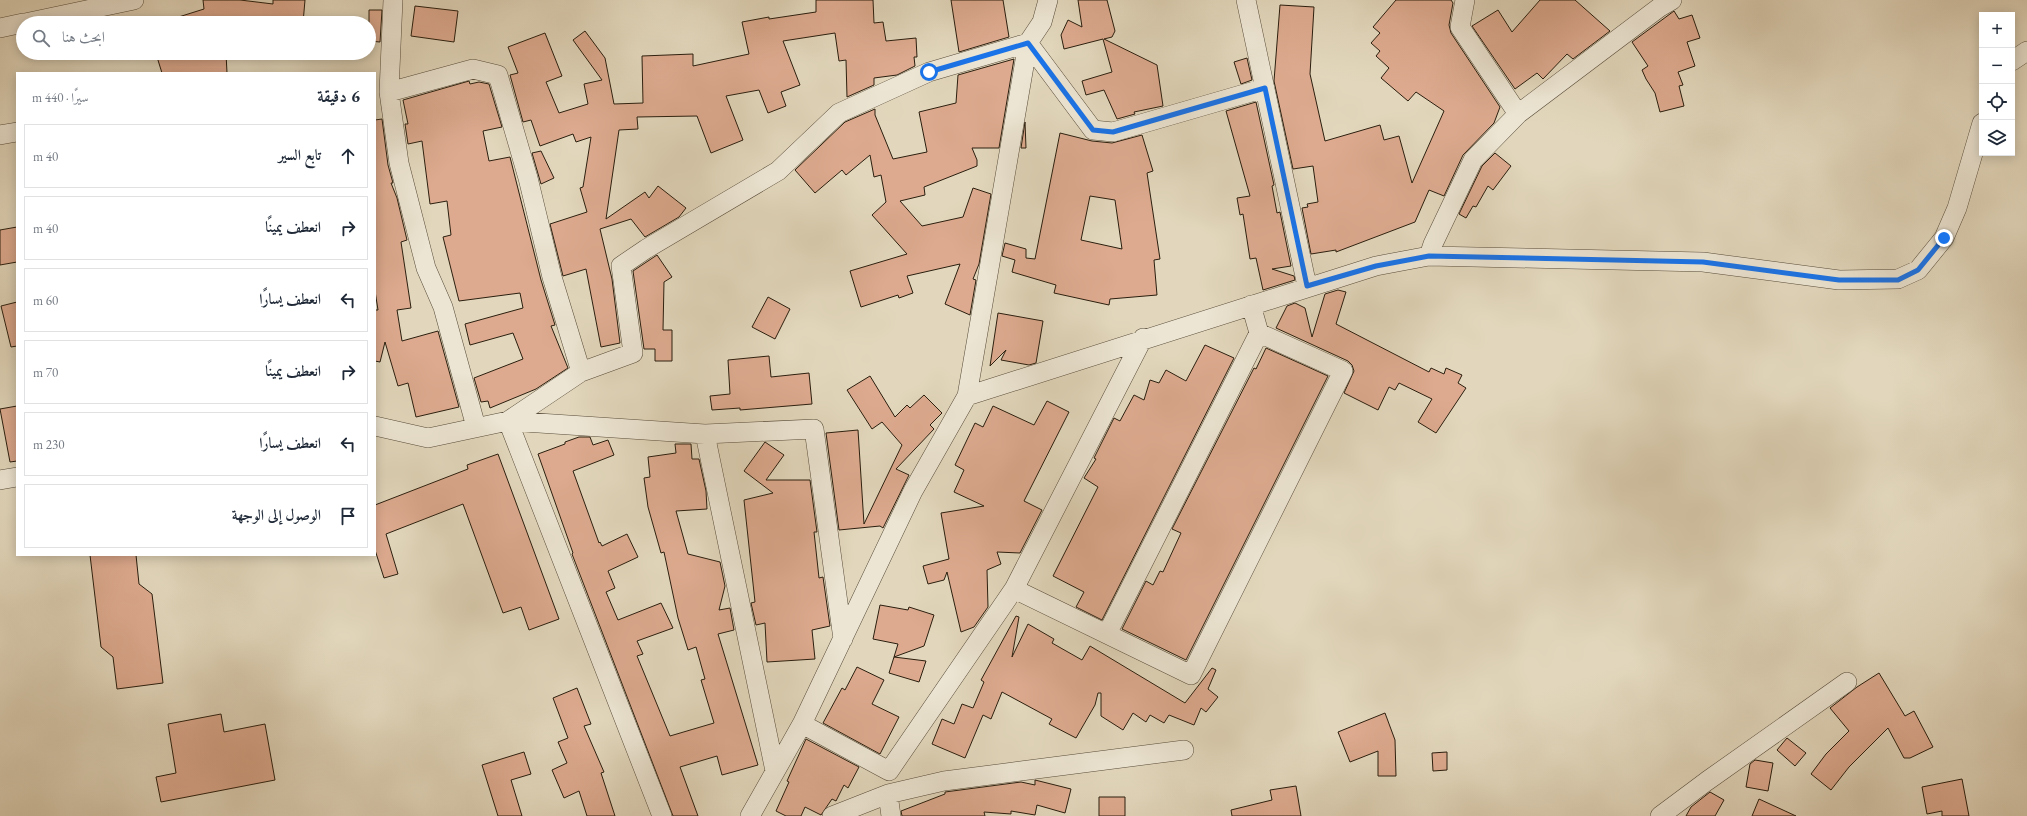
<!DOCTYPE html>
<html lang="ar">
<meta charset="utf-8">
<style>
body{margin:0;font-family:"EB Garamond",Amiri,serif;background:#f6f6f7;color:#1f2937;direction:rtl}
.controls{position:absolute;right:12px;top:12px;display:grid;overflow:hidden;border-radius:0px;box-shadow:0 2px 10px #0003}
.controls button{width:36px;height:36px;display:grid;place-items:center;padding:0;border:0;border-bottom:1px solid #e0e1e3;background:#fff;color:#1f2937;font:20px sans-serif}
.stop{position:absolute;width:12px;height:12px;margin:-9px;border:3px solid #1a73e8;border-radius:50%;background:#fff}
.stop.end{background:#1a73e8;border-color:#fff;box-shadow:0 1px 4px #0008}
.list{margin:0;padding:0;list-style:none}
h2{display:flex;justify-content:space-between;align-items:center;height:52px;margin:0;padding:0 16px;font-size:17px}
h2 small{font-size:13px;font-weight:400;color:#747a83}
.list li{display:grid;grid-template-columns:26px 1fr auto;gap:12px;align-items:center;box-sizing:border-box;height:64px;margin:0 8px 8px;padding:0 8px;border:1px solid #e0e1e3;border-radius:0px}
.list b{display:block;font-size:15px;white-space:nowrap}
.list em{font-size:13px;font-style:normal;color:#747a83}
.icon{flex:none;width:22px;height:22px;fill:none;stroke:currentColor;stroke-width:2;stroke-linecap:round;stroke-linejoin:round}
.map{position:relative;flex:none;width:2027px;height:816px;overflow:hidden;direction:ltr}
.search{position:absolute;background:#fff;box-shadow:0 2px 10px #0003;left:16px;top:16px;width:360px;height:44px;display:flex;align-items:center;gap:10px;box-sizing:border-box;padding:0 14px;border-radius:22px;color:#747a83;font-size:15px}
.panel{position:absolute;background:#fff;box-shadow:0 2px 10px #0003;left:16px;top:72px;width:360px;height:484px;border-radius:0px;direction:rtl}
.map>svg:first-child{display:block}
.building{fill:#ddaa8f;stroke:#2a1e0e;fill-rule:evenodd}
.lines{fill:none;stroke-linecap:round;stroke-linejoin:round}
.minor-casing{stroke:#584c3a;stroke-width:20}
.minor{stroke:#ece5d3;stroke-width:19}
.route{stroke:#1a73e8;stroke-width:5}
</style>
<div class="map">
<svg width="2027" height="816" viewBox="0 0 2027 816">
<rect width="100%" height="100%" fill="#e2d7bc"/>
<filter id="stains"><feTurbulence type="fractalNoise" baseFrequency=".005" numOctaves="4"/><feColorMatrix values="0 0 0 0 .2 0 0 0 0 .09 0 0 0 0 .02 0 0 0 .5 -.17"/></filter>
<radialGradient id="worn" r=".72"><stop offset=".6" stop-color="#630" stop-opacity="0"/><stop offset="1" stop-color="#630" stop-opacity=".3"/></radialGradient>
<path class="building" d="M 203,0 L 240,0 L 273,4 L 273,0 L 305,0 L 303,23 L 169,23 L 169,20 L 204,9 Z
M 816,0 L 873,0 L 874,23 L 883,22 L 886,41 L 916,38 L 917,57 L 914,57 L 915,66 L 897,75 L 874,78 L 874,85 L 847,97 L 846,60 L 839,61 L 835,33 L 783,41 L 800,85 L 781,92 L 786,106 L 768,113 L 759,90 L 726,96 L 743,140 L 711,153 L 697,116 L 637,117 L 638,129 L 619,130 L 606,219 L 645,192 L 649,198 L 658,186 L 686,208 L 679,217 L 645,237 L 631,219 L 600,229 L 612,279 L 620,343 L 601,347 L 586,269 L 563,276 L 550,224 L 587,212 L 580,188 L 583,187 L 591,137 L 576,142 L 573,134 L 540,146 L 531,120 L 523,122 L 510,75 L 518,73 L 508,47 L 545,33 L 562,76 L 546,82 L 559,113 L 588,104 L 584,84 L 602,80 L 573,40 L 585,31 L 605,58 L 614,104 L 643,103 L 642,56 L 693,54 L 693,66 L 749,54 L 742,22 L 769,17 L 769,19 L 816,12 Z
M 951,0 L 1003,0 L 1009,37 L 959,52 Z
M 1078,0 L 1107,0 L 1115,31 L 1112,37 L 1104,39 L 1157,65 L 1163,106 L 1134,112 L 1135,114 L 1117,119 L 1104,90 L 1086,95 L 1082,81 L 1112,72 L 1103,39 L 1064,49 L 1061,35 L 1068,20 L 1082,27 Z
M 1396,0 L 1451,0 L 1453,3 L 1449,25 L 1451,33 L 1500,107 L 1494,123 L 1463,155 L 1444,196 L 1429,190 L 1415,222 L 1336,252 L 1336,250 L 1311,254 L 1302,208 L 1308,207 L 1307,204 L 1318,202 L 1313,166 L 1293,169 L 1274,81 L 1280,5 L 1314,7 L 1310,74 L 1325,141 L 1380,125 L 1384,140 L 1399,136 L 1412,183 L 1444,111 L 1416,92 L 1408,101 L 1381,78 L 1389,68 L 1376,56 L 1380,51 L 1371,43 L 1380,33 L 1373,27 Z
M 1540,0 L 1575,0 L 1610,31 L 1573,59 L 1567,54 L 1543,79 L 1537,73 L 1515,89 L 1472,26 L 1498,10 L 1512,32 Z
M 415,6 L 458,11 L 454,42 L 411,36 Z
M 369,10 L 382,10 L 380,42 L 369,41 Z
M 1674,11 L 1679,19 L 1692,15 L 1700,38 L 1687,42 L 1695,66 L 1678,72 L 1683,85 L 1679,86 L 1684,106 L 1660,112 L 1655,93 L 1646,79 L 1642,70 L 1648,66 L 1632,42 Z
M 171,53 L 226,53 L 227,73 L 162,73 L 157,57 Z
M 1247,58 L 1252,80 L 1241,84 L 1234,62 Z
M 1014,59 L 999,148 L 972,148 L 977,160 L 977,166 L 924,187 L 925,195 L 900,201 L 922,226 L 963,217 L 973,188 L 991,194 L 979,264 L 973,279 L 976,280 L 970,315 L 945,304 L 960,264 L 907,276 L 913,293 L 899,298 L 898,295 L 861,307 L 850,271 L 907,254 L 872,215 L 886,202 L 881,175 L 874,177 L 870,155 L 846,175 L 842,170 L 815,193 L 795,170 L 845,122 L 875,109 L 875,115 L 893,159 L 927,152 L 919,112 L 956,103 L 958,75 Z
M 469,81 L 470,84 L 479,82 L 489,84 L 502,127 L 483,131 L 489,161 L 510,157 L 541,280 L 555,325 L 551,326 L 568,368 L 536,389 L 490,408 L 488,401 L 481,402 L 474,378 L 523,359 L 513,333 L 470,345 L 465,324 L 523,308 L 520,293 L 459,301 L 443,237 L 451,235 L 447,201 L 430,204 L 422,141 L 408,144 L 405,124 L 408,124 L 403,100 Z
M 1256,102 L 1274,185 L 1272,186 L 1277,213 L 1280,212 L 1291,266 L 1272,269 L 1294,276 L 1295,280 L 1263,290 L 1256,258 L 1250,259 L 1243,214 L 1240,215 L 1237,198 L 1250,196 L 1226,111 Z
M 382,119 L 388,165 L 393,183 L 391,183 L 397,198 L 407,240 L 401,242 L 411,308 L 397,310 L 402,341 L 438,331 L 459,407 L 416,417 L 408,383 L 398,386 L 385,342 L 380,362 L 375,361 L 375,310 L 378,310 L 375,291 L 375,120 Z
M 1025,122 L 1026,148 L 1021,148 Z
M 1060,133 L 1092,141 L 1112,143 L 1142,135 L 1153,171 L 1147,173 L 1160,259 L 1154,260 L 1157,295 L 1110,299 L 1109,305 L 1054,293 L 1056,285 L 1012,272 L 1015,260 L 1002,256 L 1005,243 L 1026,249 L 1026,258 L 1035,259 ZM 1090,196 L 1115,200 L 1122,249 L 1081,240 Z
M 541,151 L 554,178 L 541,184 L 532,153 Z
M 1495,153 L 1511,166 L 1493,190 L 1488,186 L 1476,207 L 1473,206 L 1466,218 L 1459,214 L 1482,166 Z
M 17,227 L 17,262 L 0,265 L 0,230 Z
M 657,255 L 672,277 L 664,282 L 663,330 L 672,330 L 672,361 L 655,361 L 655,349 L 644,349 L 633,271 Z
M 1338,290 L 1346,292 L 1336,324 L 1429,372 L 1431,368 L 1444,374 L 1446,368 L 1462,375 L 1458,383 L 1466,388 L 1436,433 L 1418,422 L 1432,399 L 1399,383 L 1395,390 L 1389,387 L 1378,410 L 1344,393 L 1354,371 L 1352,365 L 1348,361 L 1276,328 L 1287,306 L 1295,303 L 1305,308 L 1312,337 L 1325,294 Z
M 768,297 L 790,309 L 775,339 L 752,327 Z
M 17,302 L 17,346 L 11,347 L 1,306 Z
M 998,313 L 1043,321 L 1036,363 L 1029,365 L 1001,360 L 1006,350 L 990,366 Z
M 1205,345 L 1234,358 L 1102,620 L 1076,607 L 1084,592 L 1053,576 L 1098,487 L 1084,478 L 1096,459 L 1094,458 L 1114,418 L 1120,421 L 1134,395 L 1144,400 L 1150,380 L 1159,383 L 1166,370 L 1186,381 Z
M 1266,348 L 1328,376 L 1186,660 L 1122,629 L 1146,581 L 1153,585 L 1160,571 L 1163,572 L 1181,533 L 1172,529 L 1254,368 L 1256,369 Z
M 769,356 L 771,377 L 809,373 L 812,404 L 740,410 L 740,408 L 712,410 L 710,396 L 730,394 L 728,360 Z
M 870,376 L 895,417 L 907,405 L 910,408 L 924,395 L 942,413 L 930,425 L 934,429 L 896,469 L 909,475 L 883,528 L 880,526 L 839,530 L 826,433 L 858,430 L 864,524 L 902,445 L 882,422 L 872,429 L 847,390 Z
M 1047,401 L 1069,412 L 1024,501 L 1042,510 L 1020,553 L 997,552 L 1001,564 L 987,570 L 988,607 L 974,627 L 961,632 L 947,572 L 944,580 L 928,584 L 923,566 L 949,559 L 941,513 L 984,506 L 954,492 L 964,470 L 955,465 L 975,423 L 983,427 L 993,406 L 1034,425 Z
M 17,406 L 17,461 L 10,462 L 0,409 Z
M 579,437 L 590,437 L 593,445 L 608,440 L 614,455 L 573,471 L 599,543 L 600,542 L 602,546 L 627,534 L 638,557 L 608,571 L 615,588 L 606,592 L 618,620 L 661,603 L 673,628 L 637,641 L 643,654 L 637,656 L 670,736 L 714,723 L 701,680 L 705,679 L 696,647 L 688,650 L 678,618 L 664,552 L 661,553 L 648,507 L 644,478 L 650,477 L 648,457 L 676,453 L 675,444 L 691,444 L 692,459 L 699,459 L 706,491 L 707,509 L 676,511 L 688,554 L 720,562 L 725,586 L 719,610 L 730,608 L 734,630 L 718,634 L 758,765 L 722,775 L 717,756 L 680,767 L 698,816 L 673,816 L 572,554 L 573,553 L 538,454 L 565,444 L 565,442 Z
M 765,442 L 784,455 L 766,480 L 810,480 L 817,532 L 814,532 L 819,578 L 823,577 L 830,626 L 812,630 L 815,659 L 767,662 L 765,623 L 756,625 L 751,603 L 755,602 L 744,500 L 773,493 L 744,471 Z
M 498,454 L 559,619 L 529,630 L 521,607 L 503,613 L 463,504 L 386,534 L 398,574 L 384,578 L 375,550 L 375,505 L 468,469 L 467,465 Z
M 90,555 L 136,555 L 139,584 L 152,594 L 163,683 L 117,689 L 113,657 L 101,647 Z
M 880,605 L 908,610 L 909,607 L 934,615 L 924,646 L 894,657 L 898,644 L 873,639 Z
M 1016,616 L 1019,617 L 1012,657 L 1028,624 L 1054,639 L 1052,643 L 1082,660 L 1090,646 L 1185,703 L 1212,668 L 1216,670 L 1208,689 L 1218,697 L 1206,712 L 1201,708 L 1194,725 L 1169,715 L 1164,723 L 1150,715 L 1146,722 L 1133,713 L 1123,730 L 1101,716 L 1101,693 L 1098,693 L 1095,705 L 1076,738 L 1049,724 L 1052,719 L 1002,692 L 991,719 L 983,715 L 965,758 L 932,744 L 942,719 L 954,724 L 962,704 L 973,708 L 984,682 L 981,680 Z
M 894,657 L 926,661 L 919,682 L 889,673 Z
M 857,667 L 884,680 L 872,704 L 899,717 L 880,754 L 823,723 L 842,688 L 845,690 Z
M 1879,673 L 1905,716 L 1914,711 L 1933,747 L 1910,758 L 1904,758 L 1888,728 L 1849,767 L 1831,790 L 1811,774 L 1826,754 L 1849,731 L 1830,708 L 1857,687 Z
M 577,688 L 591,724 L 584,726 L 604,772 L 601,773 L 615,816 L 587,816 L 579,791 L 564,798 L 552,770 L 567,763 L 558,742 L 568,738 L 553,698 Z
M 1385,713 L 1395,740 L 1396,776 L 1378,776 L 1378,751 L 1350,762 L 1338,732 Z
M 221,714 L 224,732 L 265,724 L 275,780 L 161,802 L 156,777 L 176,773 L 168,724 Z
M 1787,738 L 1806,753 L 1795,766 L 1777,750 Z
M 806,739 L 859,767 L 848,788 L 844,785 L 836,801 L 832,799 L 821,815 L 805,807 L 801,816 L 786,816 L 776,811 L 789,782 L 787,781 Z
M 524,752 L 531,774 L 511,780 L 522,816 L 498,816 L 482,765 Z
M 1447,752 L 1447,770 L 1433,771 L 1432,753 Z
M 1755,760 L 1773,763 L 1768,791 L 1746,787 L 1750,764 Z
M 1962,779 L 1969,816 L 1942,816 L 1942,811 L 1927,814 L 1922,787 Z
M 1035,780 L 1071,789 L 1065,813 L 1037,805 L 1035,815 L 1011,811 L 1011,814 L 984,812 L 985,816 L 902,816 L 901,811 L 945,794 L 945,792 L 1021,782 L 1035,785 Z
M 1296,786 L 1301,816 L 1232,816 L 1231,810 L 1272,800 L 1270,790 Z
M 1710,792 L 1724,800 L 1715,816 L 1686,816 L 1691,807 Z
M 1099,797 L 1125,797 L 1125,816 L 1099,816 Z
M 1759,799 L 1796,816 L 1752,816 Z"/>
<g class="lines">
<defs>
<path id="minor" d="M 393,0 L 389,92 L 399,163 L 426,268 L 443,307 L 476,427
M 1246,0 L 1307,286
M 1465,0 L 1460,27 L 1518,114
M 25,23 L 134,0
M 0,28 L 23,23
M 2012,61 L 2027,51
M 389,92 L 473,69 L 498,75 L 528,178 L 552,277 L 581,372
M 0,135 L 17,132
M 1429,256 L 1433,244 L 1473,160 L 1518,114 L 1660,7 L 1672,0
M 967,396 L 1376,266 L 1429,256 L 1703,262 L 1839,280 L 1898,279 L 1918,270 L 1944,238 L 1957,208 L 1982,123
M 375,426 L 428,438 L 508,421 L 705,434 L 814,429 L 843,639
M 705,434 L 775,771
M 0,480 L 17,477
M 1014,589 L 1143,338
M 1107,634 L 1259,333
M 802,724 L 889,771 L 1014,589 L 1191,675 L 1343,371 L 1259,333 L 1251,305
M 888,794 L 891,816
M 662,816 L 508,421 L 581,372 L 633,353 L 621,266 L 646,249 L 778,171 L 839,113 L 929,72 L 1028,43 L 1093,130 L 1113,132 L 1265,88
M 750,816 L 802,724 L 913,491 L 967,396 L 1028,43 L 1042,22 L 1048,0
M 832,816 L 888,794 L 944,781 L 1184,750
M 1660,816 L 1707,781 L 1847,682"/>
</defs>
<use href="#minor" class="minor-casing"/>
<use href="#minor" class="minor"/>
</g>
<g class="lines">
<path class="route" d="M 929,72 L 1028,43 L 1093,130 L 1113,132 L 1265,88 L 1307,286 L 1376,266 L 1429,256 L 1703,262 L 1839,280 L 1898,280 L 1918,270 L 1944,238"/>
</g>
<rect width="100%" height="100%" filter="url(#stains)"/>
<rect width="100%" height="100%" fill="url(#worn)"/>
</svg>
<div class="controls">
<button>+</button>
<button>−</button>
<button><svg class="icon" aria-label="locate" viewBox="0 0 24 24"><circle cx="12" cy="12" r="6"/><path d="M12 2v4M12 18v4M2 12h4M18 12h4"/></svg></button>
<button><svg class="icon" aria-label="layers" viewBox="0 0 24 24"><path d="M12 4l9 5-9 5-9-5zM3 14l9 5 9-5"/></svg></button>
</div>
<div class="stop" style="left:929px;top:72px"></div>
<div class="stop end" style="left:1944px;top:238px"></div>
<div class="search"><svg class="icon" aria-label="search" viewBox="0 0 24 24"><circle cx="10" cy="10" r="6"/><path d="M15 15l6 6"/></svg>ابحث هنا</div>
<section class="panel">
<h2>6 دقيقة<small>سيرًا · 440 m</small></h2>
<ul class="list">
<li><svg class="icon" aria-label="ahead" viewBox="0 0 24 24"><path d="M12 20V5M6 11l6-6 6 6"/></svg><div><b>تابع السير</b></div><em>40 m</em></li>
<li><svg class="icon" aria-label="right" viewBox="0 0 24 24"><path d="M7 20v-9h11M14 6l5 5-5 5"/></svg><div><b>انعطف يمينًا</b></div><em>40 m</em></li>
<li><svg class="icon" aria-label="left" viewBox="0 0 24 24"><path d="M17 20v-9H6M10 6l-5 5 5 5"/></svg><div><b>انعطف يسارًا</b></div><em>60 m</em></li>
<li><svg class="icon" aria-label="right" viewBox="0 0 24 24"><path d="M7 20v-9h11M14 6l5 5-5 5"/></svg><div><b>انعطف يمينًا</b></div><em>70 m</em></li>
<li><svg class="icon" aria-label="left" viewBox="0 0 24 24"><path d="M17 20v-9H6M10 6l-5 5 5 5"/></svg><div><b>انعطف يسارًا</b></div><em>230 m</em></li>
<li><svg class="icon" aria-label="arrive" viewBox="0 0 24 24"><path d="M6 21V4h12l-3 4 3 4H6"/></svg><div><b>الوصول إلى الوجهة</b></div></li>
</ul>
</section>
</div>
